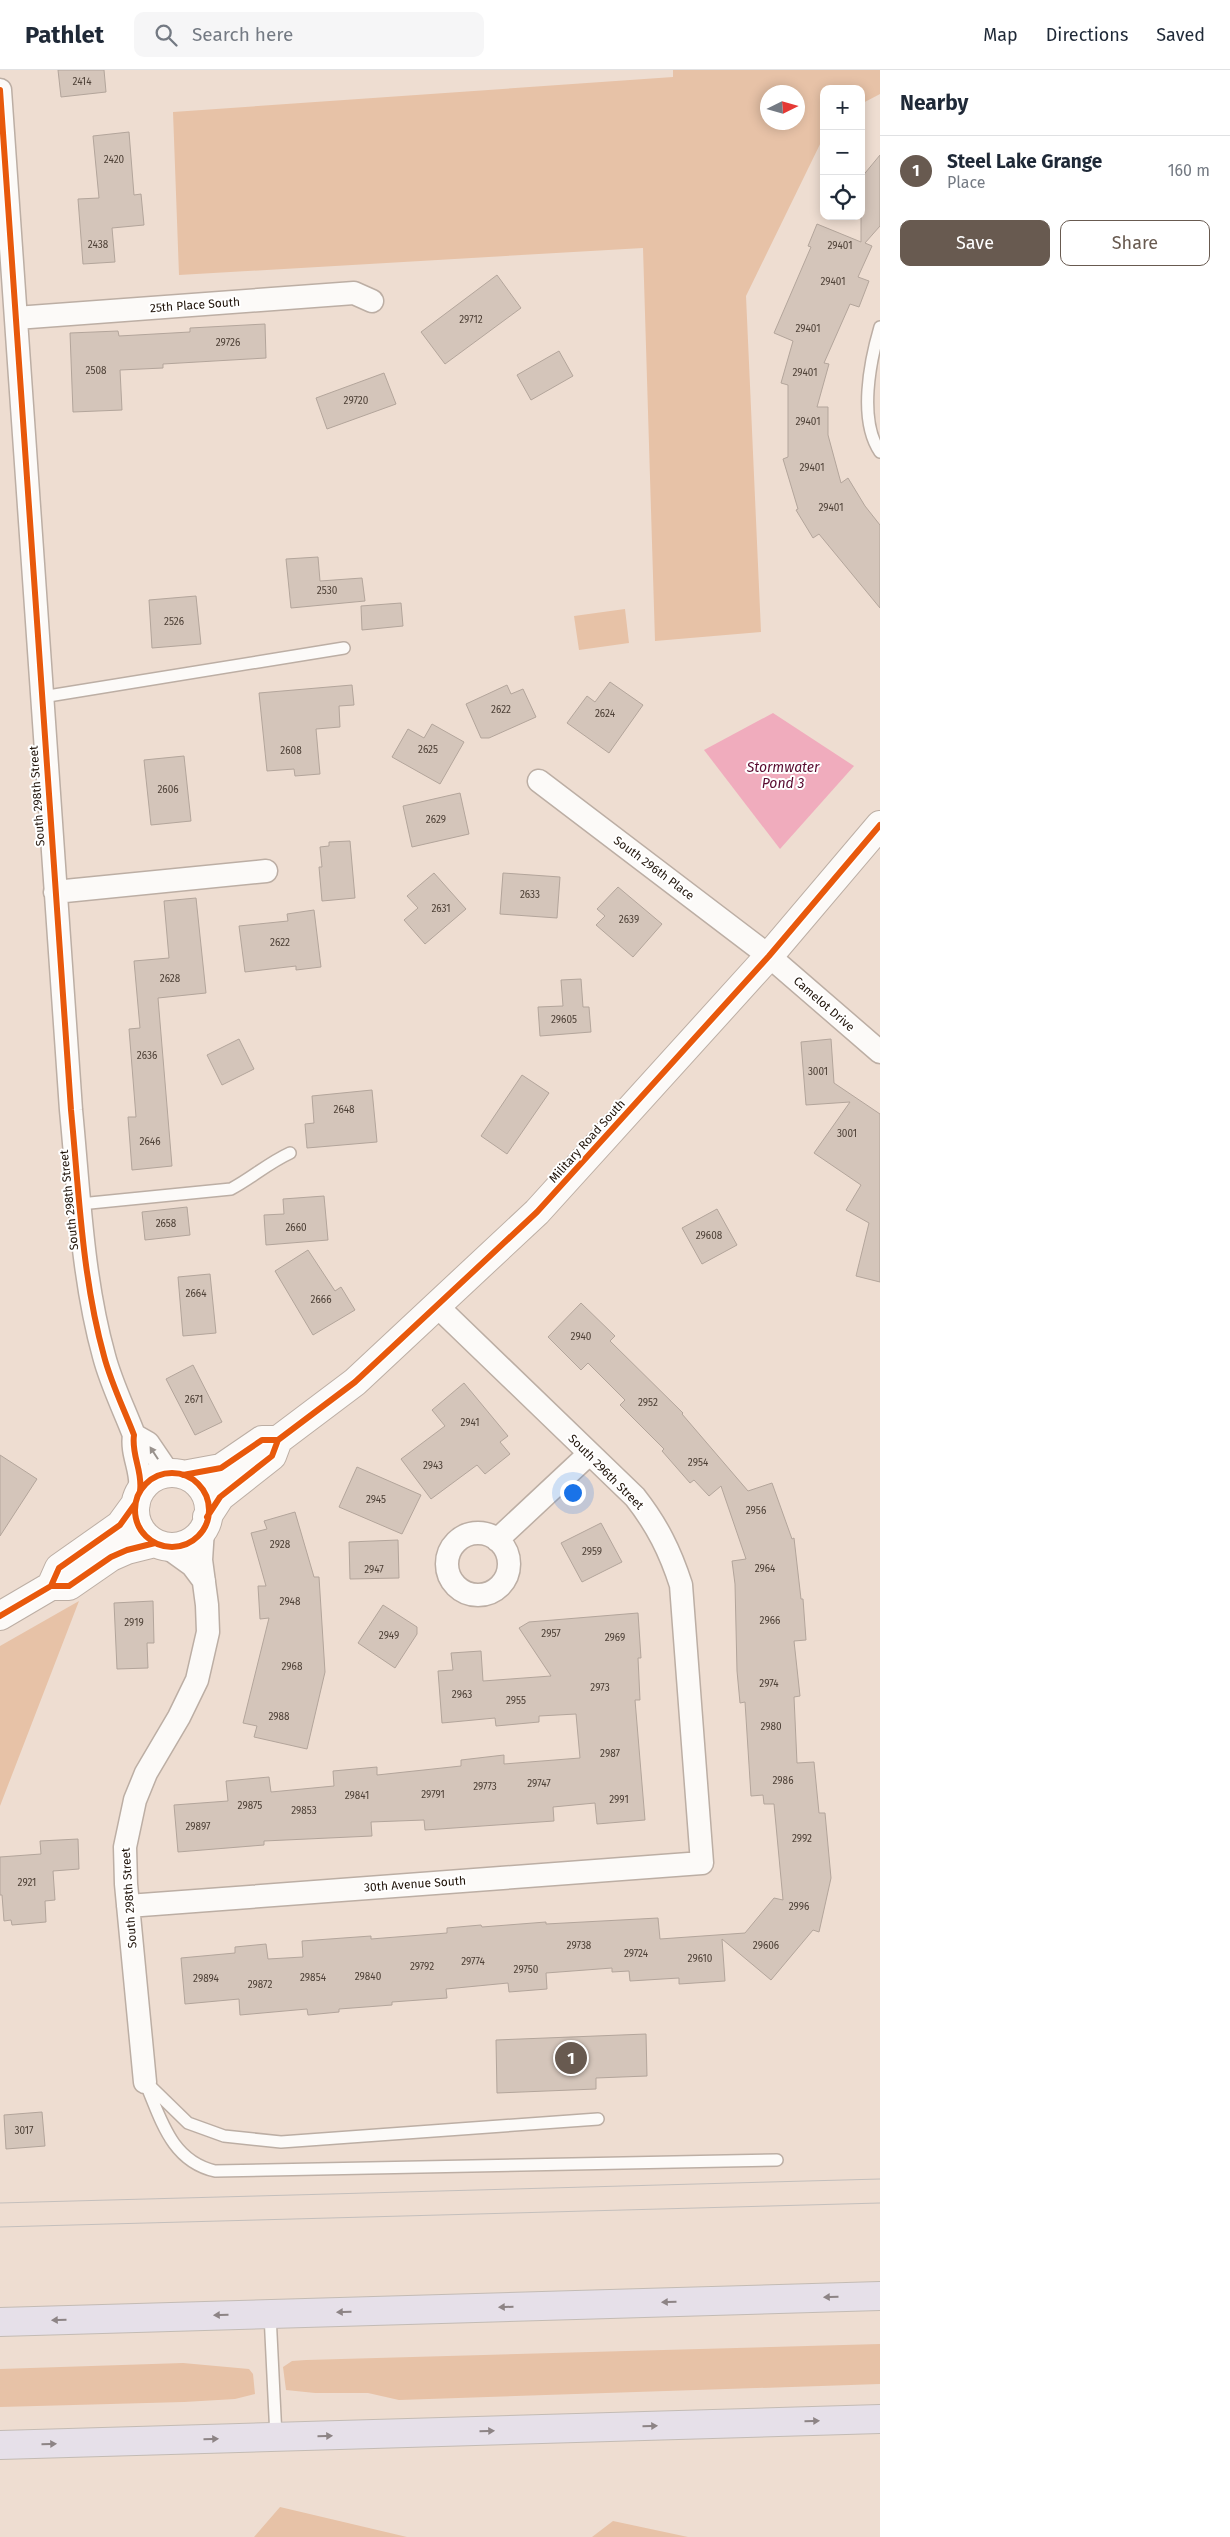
<!DOCTYPE html>
<meta charset="utf-8">
<style>
body{margin:0;font-family:"Fira Sans",sans-serif;background:#f6f6f7;color:#1f2937}
.controls{position:absolute;right:15px;top:15px;display:grid;overflow:hidden;border-radius:10px;box-shadow:0 2px 12px #0003}
.controls button{width:45px;height:45px;display:grid;place-items:center;padding:0;border:0;border-bottom:1px solid #e0e1e3;background:#fff;color:#1f2937;font:25px sans-serif}
.compass{position:absolute;left:760px;top:15px;width:45px;height:45px;border-radius:50%;background:#fff;box-shadow:0 2px 12px #0003;rotate:85deg}
.you{position:absolute;left:572px;top:1422px;width:18px;height:18px;margin:-12px;border:4px solid #fff;border-radius:50%;background:#1a73e8;box-shadow:0 0 0 8px #1a73e833}
.badge{display:grid;place-items:center;width:32px;height:32px;border-radius:50%;background:#685a50;color:#fff;font-size:16px;font-weight:700}
.pin{position:absolute;translate:-50% -50%;border:2px solid #fff;box-shadow:0 1px 5px #0006}
.list{margin:0;padding:0;list-style:none}
h2{display:flex;justify-content:space-between;align-items:center;height:65px;margin:0;padding:0 20px;font-size:21px}
h2 small{font-size:16px;font-weight:400;color:#747a83}
.list li{display:grid;grid-template-columns:32px 1fr auto;gap:15px;align-items:center;box-sizing:border-box;height:70px;padding:0 20px;border-top:1px solid #e0e1e3}
.list b{display:block;font-size:19px;white-space:nowrap}
.list p{margin:0;font-size:16px;white-space:nowrap;color:#747a83}
.list em{font-size:16px;font-style:normal;color:#747a83}
.actions{display:flex;gap:10px;padding:15px 20px}
.actions a{flex:1;padding:11px 0;border:1px solid #685a50;border-radius:10px;text-align:center;font-size:18px;color:#685a50}
.actions .main{background:#685a50;color:#fff}
.icon{flex:none;width:28px;height:28px;fill:none;stroke:currentColor;stroke-width:2;stroke-linecap:round;stroke-linejoin:round}
.map{position:relative;flex:none;width:880px;height:2467px;overflow:hidden}
header{display:flex;align-items:center;gap:30px;box-sizing:border-box;height:70px;padding:0 25px;background:#fff;border-bottom:1px solid #e0e1e3}
header strong{font-size:24px}
nav{display:flex;gap:28px;margin-inline-start:auto;font-size:18px}
.search{width:350px;height:45px;background:#f6f6f7;display:flex;align-items:center;gap:12px;box-sizing:border-box;padding:0 18px;border-radius:10px;color:#747a83;font-size:19px}
main{display:flex}
aside{flex:1;background:#fff}
.map>svg:first-child{display:block}
.green{fill:#e7c2a7;fill-rule:evenodd}
.water{fill:#f0acbd}
.building{fill:#d4c5ba;stroke:#b3a59b}
.lines{fill:none;stroke-linecap:round;stroke-linejoin:round}
.service-casing{stroke:#bcaea4;stroke-width:14}
.minor-casing{stroke:#bcaea4;stroke-width:25}
.secondary-casing{stroke:#bcaea4;stroke-width:30}
.motorway-casing{stroke:#c3bbb4;stroke-width:30}
.service{stroke:#fcfaf8;stroke-width:11}
.minor{stroke:#fcfaf8;stroke-width:22}
.secondary{stroke:#fcfaf8;stroke-width:28}
.motorway{stroke:#e6e0e9;stroke-width:28}
.tram{stroke:#c4bfbc;stroke-width:1}
.cycleway-casing{stroke:#fff;stroke-width:9}
.cycleway{stroke:#e8590c;stroke-width:6}
.oneway{fill:#99928d}
.oneway2{fill:#8d8485}
.labels{text-anchor:middle;dominant-baseline:central;stroke-width:4;stroke-linejoin:round;paint-order:stroke}
.number-label{font-size:10px;fill:#4e4137}
.street-label{font-size:12px;fill:#20140a;stroke:#fff}
.water-label{font-size:14px;font-style:italic;fill:#590a2f;stroke:#fff}
</style>
<header>
<strong>Pathlet</strong>
<div class="search"><svg class="icon" aria-label="search" viewBox="0 0 24 24"><circle cx="10" cy="10" r="6"/><path d="M15 15l6 6"/></svg>Search here</div>
<nav><a>Map</a><a>Directions</a><a>Saved</a></nav>
</header>
<main>
<div class="map">
<svg width="880" height="2467" viewBox="0 0 880 2467">
<rect width="100%" height="100%" fill="#eeddd1"/>
<path class="green" d="M 673,0 L 880,0 L 880,24 L 861,34 L 861,19 L 824,19 L 824,66 L 746,226 L 761,562 L 655,571 L 643,178 L 179,205 L 173,42 L 673,7 ZM 768,22 L 798,22 L 798,52 L 768,52 Z
M 625,539 L 629,573 L 579,580 L 574,546 Z
M 79,1531 L 0,1736 L 0,1576 Z
M 880,2274 L 880,2314 L 399,2330 L 368,2323 L 315,2323 L 286,2320 L 283,2297 L 292,2291 L 306,2290 Z
M 183,2293 L 249,2299 L 253,2304 L 255,2324 L 235,2329 L 184,2332 L 0,2337 L 0,2299 Z
M 280,2437 L 407,2467 L 254,2467 Z
M 613,2451 L 688,2467 L 592,2467 Z"/>
<path class="water" d="M 773,643 L 854,696 L 780,779 L 704,680 Z"/>
<path class="building" d="M 58,0 L 104,0 L 106,22 L 61,27 Z
M 129,62 L 134,125 L 141,124 L 144,155 L 112,158 L 115,192 L 83,194 L 78,129 L 99,128 L 93,66 Z
M 880,85 L 880,156 L 865,173 L 872,176 L 858,207 L 869,211 L 859,237 L 850,234 L 824,293 L 829,294 L 817,337 L 828,337 L 828,365 L 841,413 L 848,408 L 865,436 L 880,455 L 880,538 L 819,464 L 813,468 L 796,440 L 798,439 L 783,389 L 788,387 L 788,315 L 781,313 L 793,271 L 774,263 L 811,177 L 808,176 L 817,154 L 861,172 L 861,108 Z
M 497,205 L 521,238 L 445,294 L 421,262 Z
M 265,254 L 266,288 L 163,294 L 163,298 L 120,300 L 122,340 L 73,342 L 70,263 L 118,261 L 119,266 L 190,262 L 190,258 Z
M 559,281 L 573,306 L 531,330 L 517,305 Z
M 384,303 L 396,334 L 327,359 L 316,328 Z
M 318,487 L 320,511 L 362,508 L 365,531 L 291,538 L 286,489 Z
M 196,526 L 201,574 L 152,578 L 149,530 Z
M 401,533 L 403,556 L 362,560 L 361,536 Z
M 610,612 L 643,635 L 609,683 L 567,653 L 587,626 L 595,632 Z
M 352,615 L 354,635 L 339,636 L 340,657 L 316,659 L 320,704 L 295,706 L 294,699 L 267,701 L 259,623 Z
M 507,615 L 511,624 L 523,619 L 536,647 L 489,668 L 481,668 L 466,634 Z
M 432,654 L 464,672 L 440,714 L 392,687 L 408,659 L 424,668 Z
M 184,686 L 191,751 L 151,755 L 144,690 Z
M 460,723 L 469,764 L 412,777 L 403,736 Z
M 350,771 L 355,828 L 322,831 L 319,797 L 322,797 L 320,777 L 329,776 L 329,772 Z
M 434,803 L 466,839 L 425,874 L 404,850 L 418,838 L 407,826 Z
M 503,803 L 560,807 L 557,848 L 500,844 Z
M 618,817 L 662,854 L 633,887 L 596,855 L 605,846 L 597,839 Z
M 196,828 L 206,923 L 158,928 L 172,1096 L 132,1100 L 128,1047 L 136,1047 L 129,959 L 140,958 L 134,891 L 169,888 L 164,831 Z
M 314,840 L 321,897 L 296,900 L 296,896 L 245,902 L 239,856 L 288,851 L 287,844 Z
M 581,909 L 583,937 L 589,937 L 591,962 L 540,966 L 538,937 L 563,936 L 561,910 Z
M 239,969 L 254,999 L 222,1015 L 207,985 Z
M 831,969 L 834,1013 L 880,1044 L 880,1212 L 856,1206 L 869,1153 L 846,1140 L 861,1115 L 814,1083 L 850,1032 L 806,1035 L 801,972 Z
M 522,1005 L 549,1023 L 507,1084 L 481,1066 Z
M 372,1020 L 377,1072 L 307,1078 L 305,1054 L 314,1053 L 312,1026 Z
M 324,1126 L 328,1170 L 266,1175 L 264,1145 L 284,1144 L 283,1129 Z
M 187,1137 L 190,1165 L 145,1170 L 142,1142 Z
M 717,1139 L 737,1175 L 702,1194 L 682,1158 Z
M 308,1180 L 335,1221 L 341,1217 L 355,1240 L 313,1265 L 275,1201 Z
M 210,1204 L 216,1263 L 183,1266 L 178,1207 Z
M 581,1233 L 615,1266 L 610,1271 L 683,1343 L 682,1344 L 748,1421 L 772,1413 L 792,1469 L 794,1468 L 801,1529 L 803,1529 L 806,1570 L 794,1571 L 800,1626 L 794,1627 L 797,1693 L 814,1692 L 819,1743 L 825,1743 L 831,1808 L 819,1862 L 813,1860 L 771,1910 L 722,1869 L 725,1911 L 679,1914 L 679,1908 L 630,1911 L 629,1901 L 612,1902 L 612,1898 L 546,1903 L 547,1919 L 509,1922 L 508,1913 L 446,1919 L 447,1928 L 392,1932 L 392,1935 L 339,1939 L 339,1942 L 308,1945 L 307,1939 L 240,1945 L 239,1929 L 185,1934 L 181,1888 L 235,1883 L 235,1877 L 266,1874 L 268,1889 L 303,1887 L 302,1871 L 371,1866 L 371,1869 L 447,1863 L 447,1858 L 481,1855 L 482,1857 L 546,1852 L 546,1854 L 658,1848 L 660,1869 L 745,1863 L 774,1828 L 783,1830 L 774,1734 L 764,1734 L 763,1725 L 751,1726 L 745,1632 L 740,1633 L 737,1601 L 735,1514 L 732,1491 L 746,1489 L 721,1416 L 709,1426 L 694,1410 L 690,1413 L 662,1381 L 664,1379 L 620,1335 L 625,1330 L 588,1293 L 581,1300 L 548,1267 Z
M 193,1295 L 222,1352 L 195,1365 L 166,1309 Z
M 464,1313 L 508,1366 L 500,1372 L 510,1384 L 485,1404 L 477,1395 L 431,1429 L 401,1389 L 445,1356 L 432,1340 Z
M 0,1385 L 37,1409 L 0,1466 Z
M 357,1397 L 421,1425 L 402,1464 L 339,1437 Z
M 295,1442 L 314,1507 L 319,1507 L 325,1602 L 307,1679 L 254,1667 L 257,1656 L 243,1653 L 269,1548 L 260,1549 L 258,1516 L 266,1516 L 251,1463 L 267,1459 L 264,1451 Z
M 601,1453 L 622,1492 L 582,1512 L 561,1473 Z
M 398,1470 L 399,1508 L 350,1509 L 349,1472 Z
M 153,1531 L 154,1573 L 147,1573 L 148,1598 L 117,1599 L 114,1533 Z
M 383,1535 L 417,1557 L 417,1564 L 395,1598 L 358,1573 Z
M 638,1543 L 641,1588 L 638,1588 L 640,1630 L 635,1630 L 645,1750 L 597,1754 L 595,1733 L 553,1737 L 554,1751 L 425,1760 L 424,1750 L 371,1752 L 372,1766 L 264,1771 L 264,1775 L 178,1782 L 174,1735 L 228,1731 L 226,1711 L 269,1707 L 271,1722 L 334,1716 L 333,1701 L 377,1697 L 377,1705 L 461,1696 L 461,1690 L 504,1685 L 504,1694 L 580,1688 L 576,1644 L 539,1646 L 539,1652 L 496,1656 L 495,1648 L 442,1653 L 438,1601 L 453,1600 L 451,1583 L 481,1581 L 483,1611 L 551,1606 L 519,1558 L 529,1552 Z
M 78,1769 L 79,1799 L 53,1801 L 55,1830 L 45,1831 L 46,1852 L 12,1855 L 11,1850 L 4,1851 L 2,1825 L 0,1825 L 0,1787 L 41,1784 L 40,1771 Z
M 646,1964 L 647,2006 L 596,2008 L 596,2019 L 497,2023 L 496,1970 Z
M 42,2042 L 45,2076 L 6,2079 L 4,2045 Z"/>
<g class="lines">
<defs>
<path id="service" d="M 880,257 C 870,291 858,350 880,382
M 42,627 L 344,578
M 80,1134 L 231,1119 C 252,1108 268,1093 290,1083
M 145,2012 C 161,2049 171,2091 215,2101 L 777,2090
M 150,2016 L 188,2053 L 224,2066 L 281,2072 L 598,2049
M 270,2244 L 276,2367"/>
<path id="minor" d="M 0,20 L 71,1040 C 79,1122 82,1207 104,1286 C 111,1313 124,1339 134,1365 C 131,1385 143,1401 140,1421
M 16,248 L 354,223 L 372,231
M 539,711 L 769,886 L 880,982
M 55,822 L 266,801
M 134,1365 L 148,1373 L 165,1398 L 172,1403
M447 1494a31 31 0 1 1 62 0a31 31 0 1 1-62 0Z
M 497,1470 L 589,1384
M 167,1477 L 192,1495 L 204,1511
M 128,1836 L 702,1793 L 681,1515 C 670,1481 657,1455 635,1427 L 437,1236
M 145,2012 L 126,1814 L 125,1777 L 135,1730 L 146,1703 L 179,1647 L 197,1610 L 208,1562 L 207,1535 L 201,1490 L 203,1459"/>
<path id="secondary" d="M135 1440a37 37 0 1 1 74 0a37 37 0 1 1-74 0Z
M 183,1405 L 221,1398 L 262,1370 L 278,1370
M 207,1447 L 220,1427 L 272,1386 L 278,1370 L 355,1312 L 537,1142 L 769,886 L 880,755
M 51,1516 L 59,1498 L 120,1455 L 136,1433
M 0,1546 L 51,1516 L 69,1516 L 111,1487 L 127,1480 L 155,1473"/>
<path id="motorway" d="M 0,2252 L 880,2226
M 0,2375 L 880,2349"/>
</defs>
<use href="#service" class="service-casing"/>
<use href="#minor" class="minor-casing"/>
<use href="#secondary" class="secondary-casing"/>
<use href="#motorway" class="motorway-casing"/>
<use href="#service" class="service"/>
<use href="#minor" class="minor"/>
<use href="#secondary" class="secondary"/>
<use href="#motorway" class="motorway"/>
<path class="tram" d="M 0,2133 L 880,2109
M 0,2157 L 880,2133"/>
<defs>
<path id="cycleway" d="M 0,20 L 71,1040 C 79,1122 82,1207 104,1286 C 111,1313 124,1339 134,1365 C 131,1385 143,1401 140,1421
M135 1440a37 37 0 1 1 74 0a37 37 0 1 1-74 0Z
M 183,1405 L 221,1398 L 262,1370 L 278,1370
M 207,1447 L 220,1427 L 272,1386 L 278,1370 L 355,1312 L 537,1142 L 769,886 L 880,755
M 51,1516 L 59,1498 L 120,1455 L 135,1434
M 0,1546 L 51,1516 L 69,1516 L 111,1487 L 127,1480 L 155,1473"/>
</defs>
<use href="#cycleway" class="cycleway-casing"/>
<use href="#cycleway" class="cycleway"/>
</g>
<defs><path id="oneway-solid" d="M-6-.8H1V-3.2L6.5 0L1 3.2V.8H-6Z" transform="scale(1.25)"/></defs>
<use class="oneway" href="#oneway-solid" transform="translate(154 1383) rotate(-123)"/>
<g class="oneway2">
<use href="#oneway-solid" transform="translate(831 2227) rotate(178)"/>
<use href="#oneway-solid" transform="translate(669 2232) rotate(178)"/>
<use href="#oneway-solid" transform="translate(506 2237) rotate(178)"/>
<use href="#oneway-solid" transform="translate(344 2242) rotate(178)"/>
<use href="#oneway-solid" transform="translate(221 2245) rotate(178)"/>
<use href="#oneway-solid" transform="translate(59 2250) rotate(178)"/>
<use href="#oneway-solid" transform="translate(812 2351) rotate(-2)"/>
<use href="#oneway-solid" transform="translate(650 2356) rotate(-2)"/>
<use href="#oneway-solid" transform="translate(487 2361) rotate(-2)"/>
<use href="#oneway-solid" transform="translate(325 2366) rotate(-2)"/>
<use href="#oneway-solid" transform="translate(211 2369) rotate(-2)"/>
<use href="#oneway-solid" transform="translate(49 2374) rotate(-2)"/>
</g>
<g class="labels">
<g class="number-label">
<text x="82" y="12">2414</text>
<text x="114" y="90">2420</text>
<text x="98" y="175">2438</text>
<text x="840" y="176">29401</text>
<text x="833" y="212">29401</text>
<text x="471" y="250">29712</text>
<text x="808" y="259">29401</text>
<text x="228" y="273">29726</text>
<text x="96" y="301">2508</text>
<text x="805" y="303">29401</text>
<text x="356" y="331">29720</text>
<text x="808" y="352">29401</text>
<text x="812" y="398">29401</text>
<text x="831" y="438">29401</text>
<text x="327" y="521">2530</text>
<text x="174" y="552">2526</text>
<text x="501" y="640">2622</text>
<text x="605" y="644">2624</text>
<text x="428" y="680">2625</text>
<text x="291" y="681">2608</text>
<text x="168" y="720">2606</text>
<text x="436" y="750">2629</text>
<text x="530" y="825">2633</text>
<text x="441" y="839">2631</text>
<text x="629" y="850">2639</text>
<text x="280" y="873">2622</text>
<text x="170" y="909">2628</text>
<text x="564" y="950">29605</text>
<text x="147" y="986">2636</text>
<text x="818" y="1002">3001</text>
<text x="344" y="1040">2648</text>
<text x="847" y="1064">3001</text>
<text x="150" y="1072">2646</text>
<text x="166" y="1154">2658</text>
<text x="296" y="1158">2660</text>
<text x="709" y="1166">29608</text>
<text x="196" y="1224">2664</text>
<text x="321" y="1230">2666</text>
<text x="581" y="1267">2940</text>
<text x="194" y="1330">2671</text>
<text x="648" y="1333">2952</text>
<text x="470" y="1353">2941</text>
<text x="698" y="1393">2954</text>
<text x="433" y="1396">2943</text>
<text x="376" y="1430">2945</text>
<text x="756" y="1441">2956</text>
<text x="280" y="1475">2928</text>
<text x="592" y="1482">2959</text>
<text x="765" y="1499">2964</text>
<text x="374" y="1500">2947</text>
<text x="290" y="1532">2948</text>
<text x="770" y="1551">2966</text>
<text x="134" y="1553">2919</text>
<text x="551" y="1564">2957</text>
<text x="389" y="1566">2949</text>
<text x="615" y="1568">2969</text>
<text x="292" y="1597">2968</text>
<text x="769" y="1614">2974</text>
<text x="600" y="1618">2973</text>
<text x="462" y="1625">2963</text>
<text x="516" y="1631">2955</text>
<text x="279" y="1647">2988</text>
<text x="771" y="1657">2980</text>
<text x="610" y="1684">2987</text>
<text x="783" y="1711">2986</text>
<text x="539" y="1714">29747</text>
<text x="485" y="1717">29773</text>
<text x="433" y="1725">29791</text>
<text x="357" y="1726">29841</text>
<text x="619" y="1730">2991</text>
<text x="250" y="1736">29875</text>
<text x="304" y="1741">29853</text>
<text x="198" y="1757">29897</text>
<text x="802" y="1769">2992</text>
<text x="27" y="1813">2921</text>
<text x="799" y="1837">2996</text>
<text x="579" y="1876">29738</text>
<text x="766" y="1876">29606</text>
<text x="636" y="1884">29724</text>
<text x="700" y="1889">29610</text>
<text x="473" y="1892">29774</text>
<text x="422" y="1897">29792</text>
<text x="526" y="1900">29750</text>
<text x="368" y="1907">29840</text>
<text x="313" y="1908">29854</text>
<text x="206" y="1909">29894</text>
<text x="260" y="1915">29872</text>
<text x="24" y="2061">3017</text>
</g>
<g class="street-label">
<text transform="translate(195 235) rotate(-4)">25th Place South</text>
<text transform="translate(37 726) rotate(-94)">South 298th Street</text>
<text transform="translate(654 798) rotate(37)">South 296th Place</text>
<text transform="translate(824 934) rotate(41)">Camelot Drive</text>
<text transform="translate(587 1071) rotate(-48)">Military Road South</text>
<text transform="translate(69 1130) rotate(-96)">South 298th Street</text>
<text transform="translate(606 1402) rotate(45)">South 296th Street</text>
<text transform="translate(415 1814) rotate(-4)">30th Avenue South</text>
<text transform="translate(129 1828) rotate(-94)">South 298th Street</text>
</g>
<g class="water-label">
<text x="783" y="697">Stormwater<tspan x="783" dy="16">Pond 3</tspan></text>
</g>
</g>
</svg>
<div class="controls">
<button>+</button>
<button>−</button>
<button><svg class="icon" aria-label="locate" viewBox="0 0 24 24"><circle cx="12" cy="12" r="6"/><path d="M12 2v4M12 18v4M2 12h4M18 12h4"/></svg></button>
</div>
<svg class="compass" viewBox="-18 -18 36 36"><path d="M0-13l5 13h-10z" fill="#e53935"/><path d="M0 13l5-13h-10z" fill="#747a83"/></svg>
<div class="you"></div>
<div class="pin badge" style="left:571px;top:1988px">1</div>
</div>
<aside>
<h2>Nearby<small></small></h2>
<ul class="list">
<li><span class="badge">1</span><div><b>Steel Lake Grange</b><p>Place</p></div><em>160 m</em></li>
</ul>
<div class="actions"><a class="main">Save</a><a>Share</a></div>
</aside>
</main>
